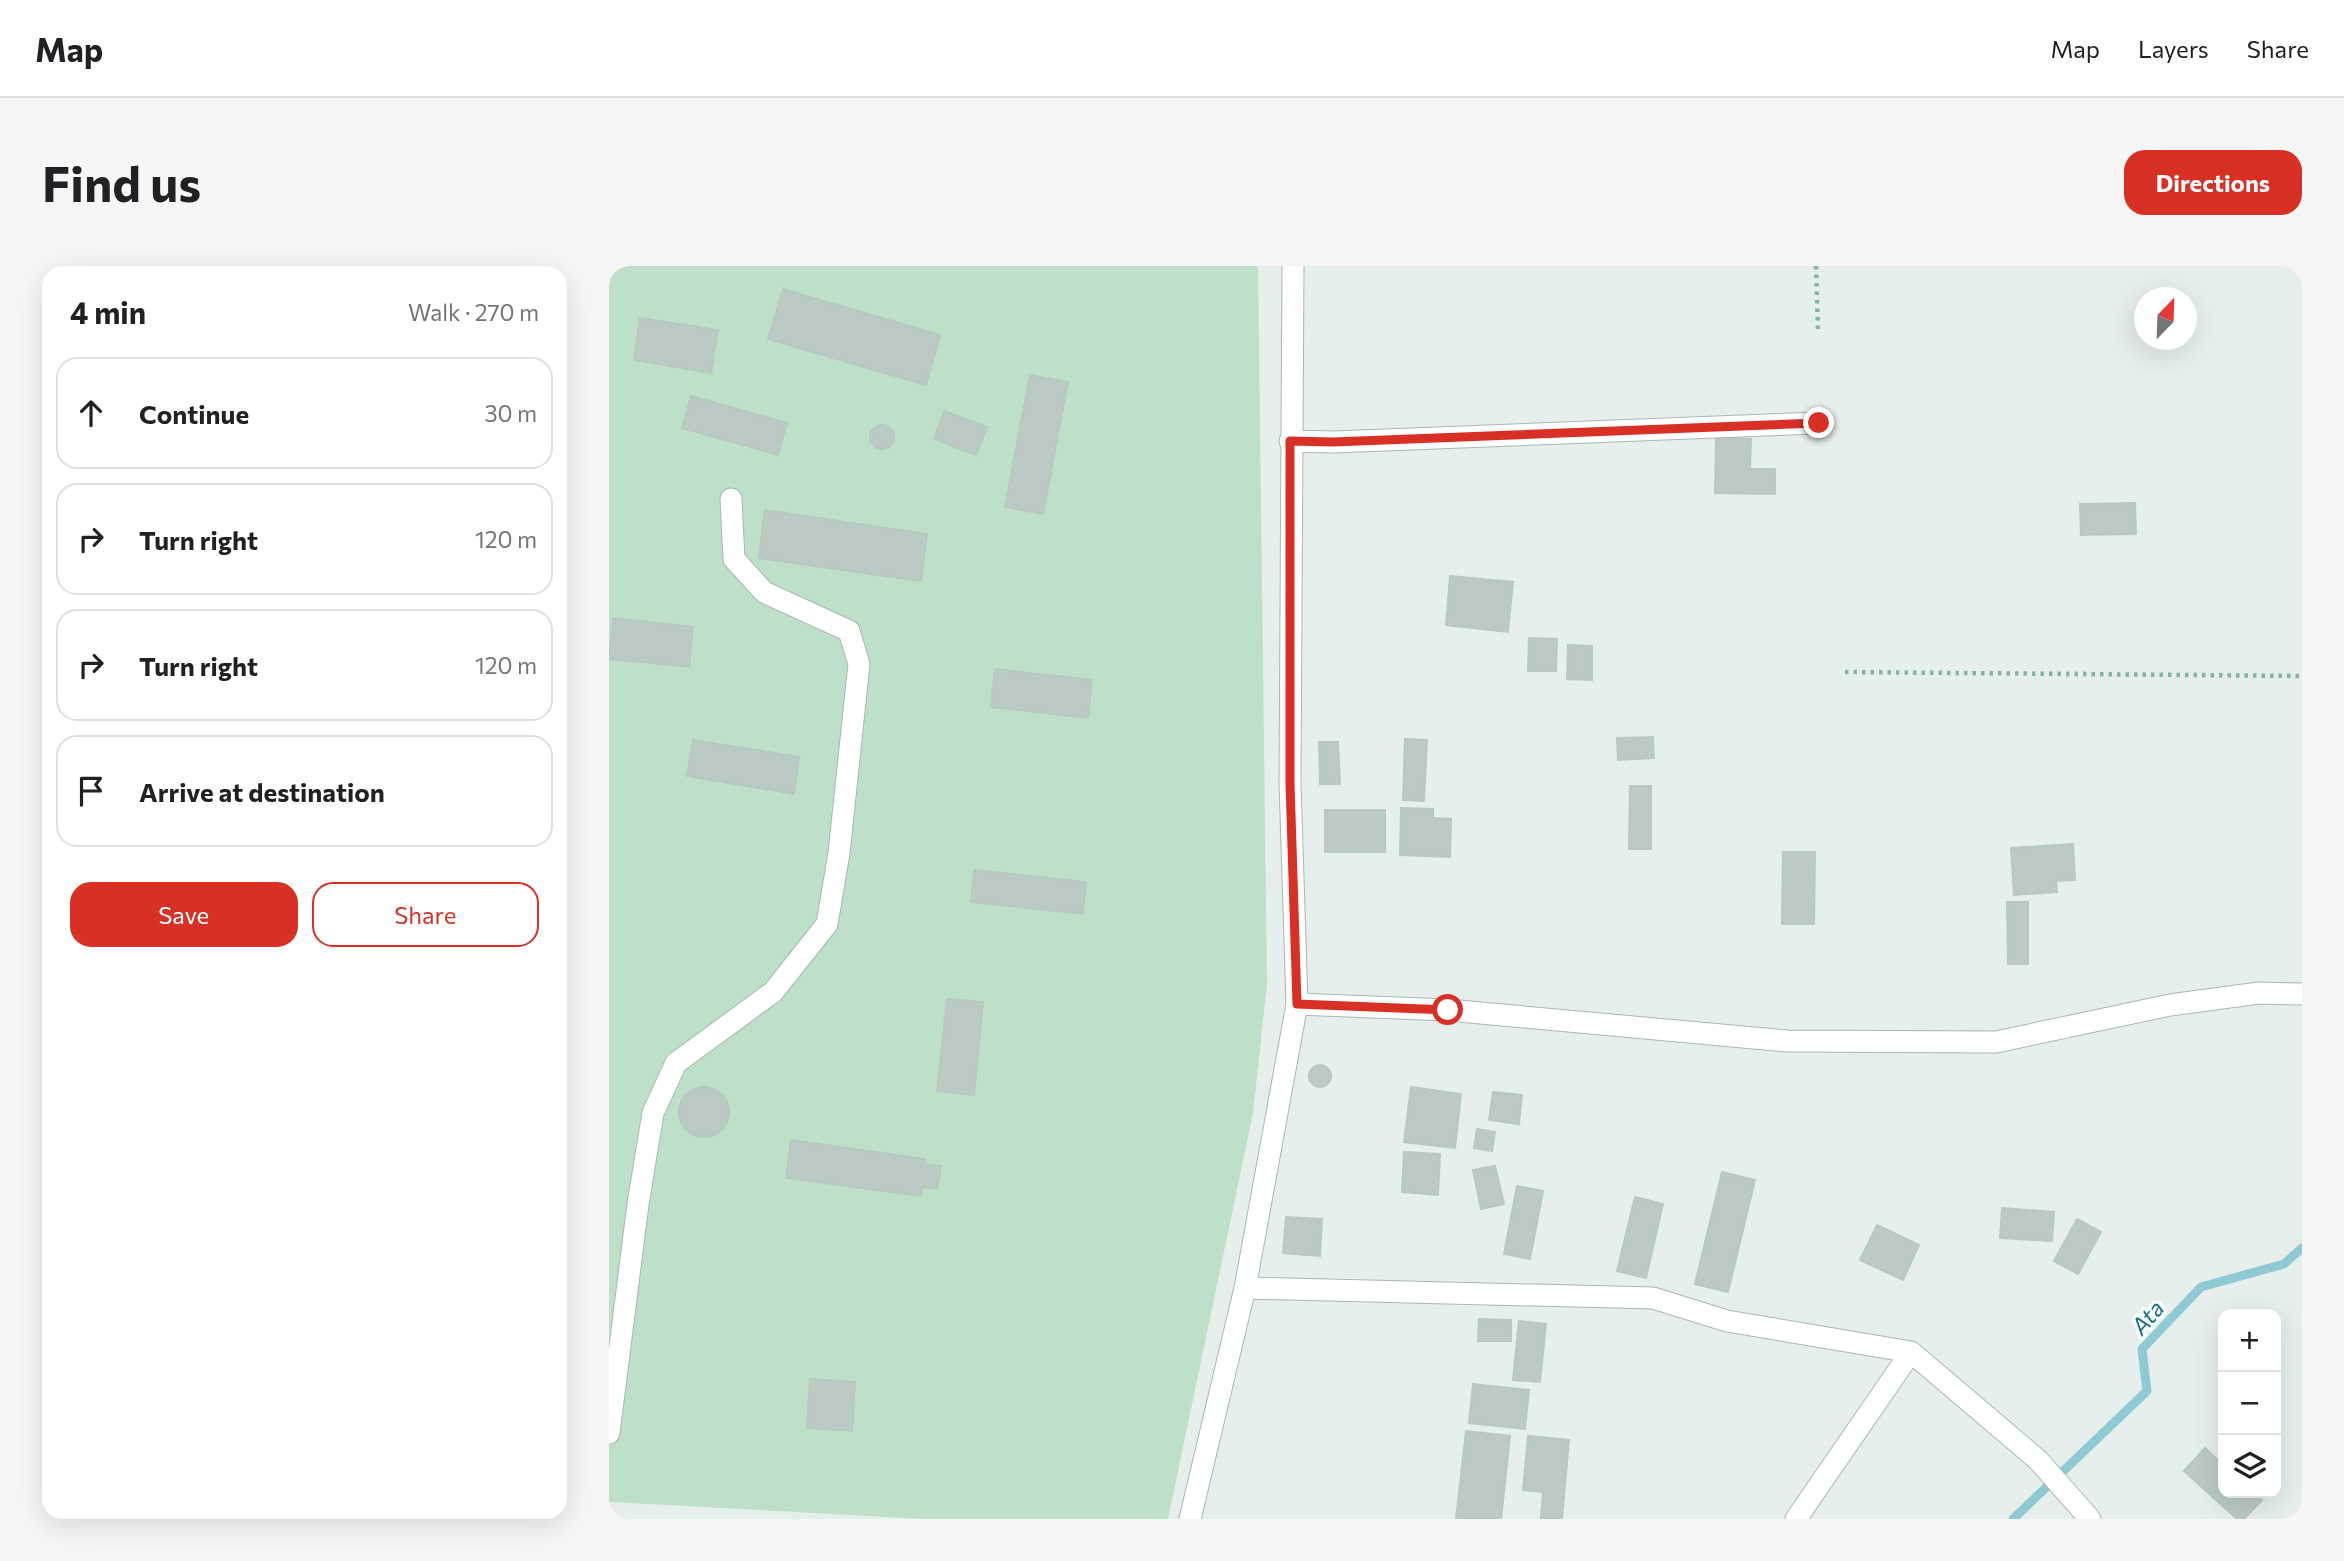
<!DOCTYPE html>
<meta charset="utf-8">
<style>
body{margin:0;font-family:Commissioner,sans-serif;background:#f6f6f6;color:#202124}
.controls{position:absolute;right:21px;bottom:21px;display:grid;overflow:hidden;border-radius:14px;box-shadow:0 7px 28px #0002}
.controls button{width:63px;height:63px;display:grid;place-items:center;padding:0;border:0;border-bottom:2px solid #e0e0e0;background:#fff;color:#202124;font:35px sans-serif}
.compass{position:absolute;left:1525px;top:21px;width:63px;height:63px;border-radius:50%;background:#fff;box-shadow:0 7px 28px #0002;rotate:23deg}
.stop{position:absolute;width:21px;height:21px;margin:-16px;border:5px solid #d93025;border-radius:50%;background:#fff}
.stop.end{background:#d93025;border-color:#fff;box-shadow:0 2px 7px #0008}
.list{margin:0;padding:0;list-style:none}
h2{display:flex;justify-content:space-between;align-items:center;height:91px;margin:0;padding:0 28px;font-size:30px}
h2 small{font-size:23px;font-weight:400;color:#757577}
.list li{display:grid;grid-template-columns:46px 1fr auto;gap:21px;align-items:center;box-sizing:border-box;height:112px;margin:0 14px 14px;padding:0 14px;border:2px solid #e0e0e0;border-radius:21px}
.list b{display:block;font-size:26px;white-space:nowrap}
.list em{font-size:23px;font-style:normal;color:#757577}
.actions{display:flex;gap:14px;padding:21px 28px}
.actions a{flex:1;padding:16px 0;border:2px solid #d93025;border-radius:21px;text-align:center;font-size:24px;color:#d93025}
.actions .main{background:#d93025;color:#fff}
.icon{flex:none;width:38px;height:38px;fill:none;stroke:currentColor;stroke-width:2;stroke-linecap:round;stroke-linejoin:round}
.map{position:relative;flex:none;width:1693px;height:1253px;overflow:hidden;border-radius:21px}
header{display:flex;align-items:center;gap:42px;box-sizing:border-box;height:98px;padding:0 35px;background:#fff;border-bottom:2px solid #e0e0e0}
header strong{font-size:33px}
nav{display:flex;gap:38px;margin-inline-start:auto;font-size:24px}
.intro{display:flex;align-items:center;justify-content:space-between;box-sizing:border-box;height:168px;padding:0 42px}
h1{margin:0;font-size:49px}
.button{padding:18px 32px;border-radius:21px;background:#d93025;color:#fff;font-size:24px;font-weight:700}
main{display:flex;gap:42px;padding:0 42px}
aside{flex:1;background:#fff;border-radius:21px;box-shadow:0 7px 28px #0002}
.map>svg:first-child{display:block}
.green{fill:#bfe0c8}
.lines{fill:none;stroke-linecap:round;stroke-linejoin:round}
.stream{stroke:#8ec9d4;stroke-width:9}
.building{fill:#bbcac4;stroke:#b8c9c2;stroke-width:2}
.street-casing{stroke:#a8b8b2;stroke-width:23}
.path{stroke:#86b3a5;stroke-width:4.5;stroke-dasharray:3.5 5;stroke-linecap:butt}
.street{stroke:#fff;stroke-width:21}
.route{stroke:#d93025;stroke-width:9}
.labels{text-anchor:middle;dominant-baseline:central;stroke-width:7;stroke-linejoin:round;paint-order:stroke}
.water-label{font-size:23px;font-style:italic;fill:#1c6f80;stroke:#f7fbf9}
</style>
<header>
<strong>Map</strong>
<nav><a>Map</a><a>Layers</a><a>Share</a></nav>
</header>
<div class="intro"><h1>Find us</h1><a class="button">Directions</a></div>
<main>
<aside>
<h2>4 min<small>Walk · 270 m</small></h2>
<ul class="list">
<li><svg class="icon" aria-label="ahead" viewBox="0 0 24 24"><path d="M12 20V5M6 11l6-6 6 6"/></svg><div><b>Continue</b></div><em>30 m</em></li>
<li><svg class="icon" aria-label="right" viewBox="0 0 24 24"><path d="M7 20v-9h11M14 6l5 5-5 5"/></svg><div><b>Turn right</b></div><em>120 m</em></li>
<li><svg class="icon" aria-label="right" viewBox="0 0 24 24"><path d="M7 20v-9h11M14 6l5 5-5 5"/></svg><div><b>Turn right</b></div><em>120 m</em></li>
<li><svg class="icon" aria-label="arrive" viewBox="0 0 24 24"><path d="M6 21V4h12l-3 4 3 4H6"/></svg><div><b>Arrive at destination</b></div></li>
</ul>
<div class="actions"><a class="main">Save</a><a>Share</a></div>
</aside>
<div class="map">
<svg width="1693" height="1253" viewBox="0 0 1693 1253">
<rect width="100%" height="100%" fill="#e6efeb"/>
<path class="green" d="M 0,0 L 649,0 L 658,718 L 644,847 L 559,1253 L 316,1253 L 0,1236 Z"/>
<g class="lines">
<path class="stream" d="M 1404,1253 L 1538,1125 L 1533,1083 L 1592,1021 L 1675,998 L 1693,982"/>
</g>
<path class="building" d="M 174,23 L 331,69 L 317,119 L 159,73 Z
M 31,52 L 109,64 L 102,107 L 25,94 Z
M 421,109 L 459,116 L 434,248 L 396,241 Z
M 82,130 L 178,157 L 169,189 L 73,162 Z
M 335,145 L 378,161 L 367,189 L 325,173 Z
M261 171a12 12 0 1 1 24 0a12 12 0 1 1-24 0Z
M 1107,172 L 1142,173 L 1141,203 L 1166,203 L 1166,228 L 1106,227 Z
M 1526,237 L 1527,268 L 1472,269 L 1471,238 Z
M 156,244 L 318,268 L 312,315 L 150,292 Z
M 841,310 L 904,316 L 899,366 L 837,359 Z
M 4,352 L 84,361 L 80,401 L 0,393 Z
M 920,372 L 948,373 L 947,405 L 919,405 Z
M 959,379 L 983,380 L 983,414 L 958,413 Z
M 386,403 L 483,414 L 479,452 L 382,441 Z
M 1044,471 L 1045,492 L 1009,494 L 1008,472 Z
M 796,473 L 818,474 L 815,535 L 794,534 Z
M 84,474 L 190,491 L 185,528 L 78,510 Z
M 710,476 L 729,476 L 731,518 L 711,518 Z
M 1021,520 L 1042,520 L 1042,583 L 1020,583 Z
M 792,542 L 824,543 L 824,552 L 842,553 L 841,591 L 791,589 Z
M 716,544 L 776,544 L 776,586 L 716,586 Z
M 1464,578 L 1466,614 L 1447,615 L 1448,626 L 1405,629 L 1402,582 Z
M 1174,586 L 1206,586 L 1205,658 L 1173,658 Z
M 365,604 L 477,616 L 474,648 L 362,636 Z
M 1398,636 L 1419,636 L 1419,698 L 1399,698 Z
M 338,733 L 374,736 L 365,829 L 328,825 Z
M700 810a11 11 0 1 1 22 0a11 11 0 1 1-22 0Z
M 802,821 L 852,828 L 846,882 L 795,876 Z
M70 846a25 25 0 1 1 50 0a25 25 0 1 1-50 0Z
M 884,826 L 913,829 L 910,858 L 880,854 Z
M 868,863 L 886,866 L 883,885 L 865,882 Z
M 182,874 L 316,893 L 316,898 L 332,900 L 328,923 L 313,921 L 312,930 L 177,912 Z
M 795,886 L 831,888 L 829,929 L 793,926 Z
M 886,900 L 895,938 L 872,943 L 864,904 Z
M 1113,906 L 1146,914 L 1119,1026 L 1086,1018 Z
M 908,920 L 934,925 L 921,993 L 895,988 Z
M 1026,931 L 1054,938 L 1037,1012 L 1008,1005 Z
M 1393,942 L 1445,946 L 1443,975 L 1391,972 Z
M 677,951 L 713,953 L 711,990 L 674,987 Z
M 1468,953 L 1492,966 L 1469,1008 L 1445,995 Z
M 1268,959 L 1310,979 L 1294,1014 L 1251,994 Z
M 870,1053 L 902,1054 L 902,1075 L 869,1075 Z
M 910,1055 L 937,1058 L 931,1116 L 904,1114 Z
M 201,1113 L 246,1116 L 243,1165 L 198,1162 Z
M 864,1118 L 920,1124 L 916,1163 L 860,1157 Z
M 857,1165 L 901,1170 L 892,1253 L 847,1253 Z
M 919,1170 L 960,1174 L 953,1253 L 932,1253 L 934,1226 L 914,1224 Z
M 1596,1182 L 1614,1199 L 1614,1227 L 1645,1227 L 1653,1234 L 1635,1253 L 1628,1253 L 1575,1205 Z"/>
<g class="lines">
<defs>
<path id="street" d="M 681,175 L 725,176 L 1210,157
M 688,738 L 839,744 L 1178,775 L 1387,776 L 1561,739 L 1650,727 L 1693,728
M 636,1022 L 1044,1032 L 1118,1055 L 1302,1086 L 1429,1194 L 1481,1253
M 0,1167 L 29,938 L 44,847 L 67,797 L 164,726 L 218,658 L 230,587 L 250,398 L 240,365 L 155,326 L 125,293 L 122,233
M 581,1253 L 636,1022 L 688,738 L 681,517 L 684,0
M 1187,1253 L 1302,1086"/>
</defs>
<use href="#street" class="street-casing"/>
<path class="path" d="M 1207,0 L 1209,64
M 1236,406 L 1693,410"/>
<use href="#street" class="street"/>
</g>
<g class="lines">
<path class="route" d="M 839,744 L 688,738 L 681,517 L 681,175 L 724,176 L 1210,157"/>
</g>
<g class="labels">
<g class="water-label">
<text transform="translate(1538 1051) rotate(-49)">Ata</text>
</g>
</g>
</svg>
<div class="controls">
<button>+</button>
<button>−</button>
<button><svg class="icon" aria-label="layers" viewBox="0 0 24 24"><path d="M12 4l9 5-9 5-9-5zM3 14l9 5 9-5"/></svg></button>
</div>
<svg class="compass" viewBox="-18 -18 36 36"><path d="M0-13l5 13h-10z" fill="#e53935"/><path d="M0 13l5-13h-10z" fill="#757577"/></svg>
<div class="stop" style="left:839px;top:744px"></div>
<div class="stop end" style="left:1210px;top:157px"></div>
</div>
</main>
